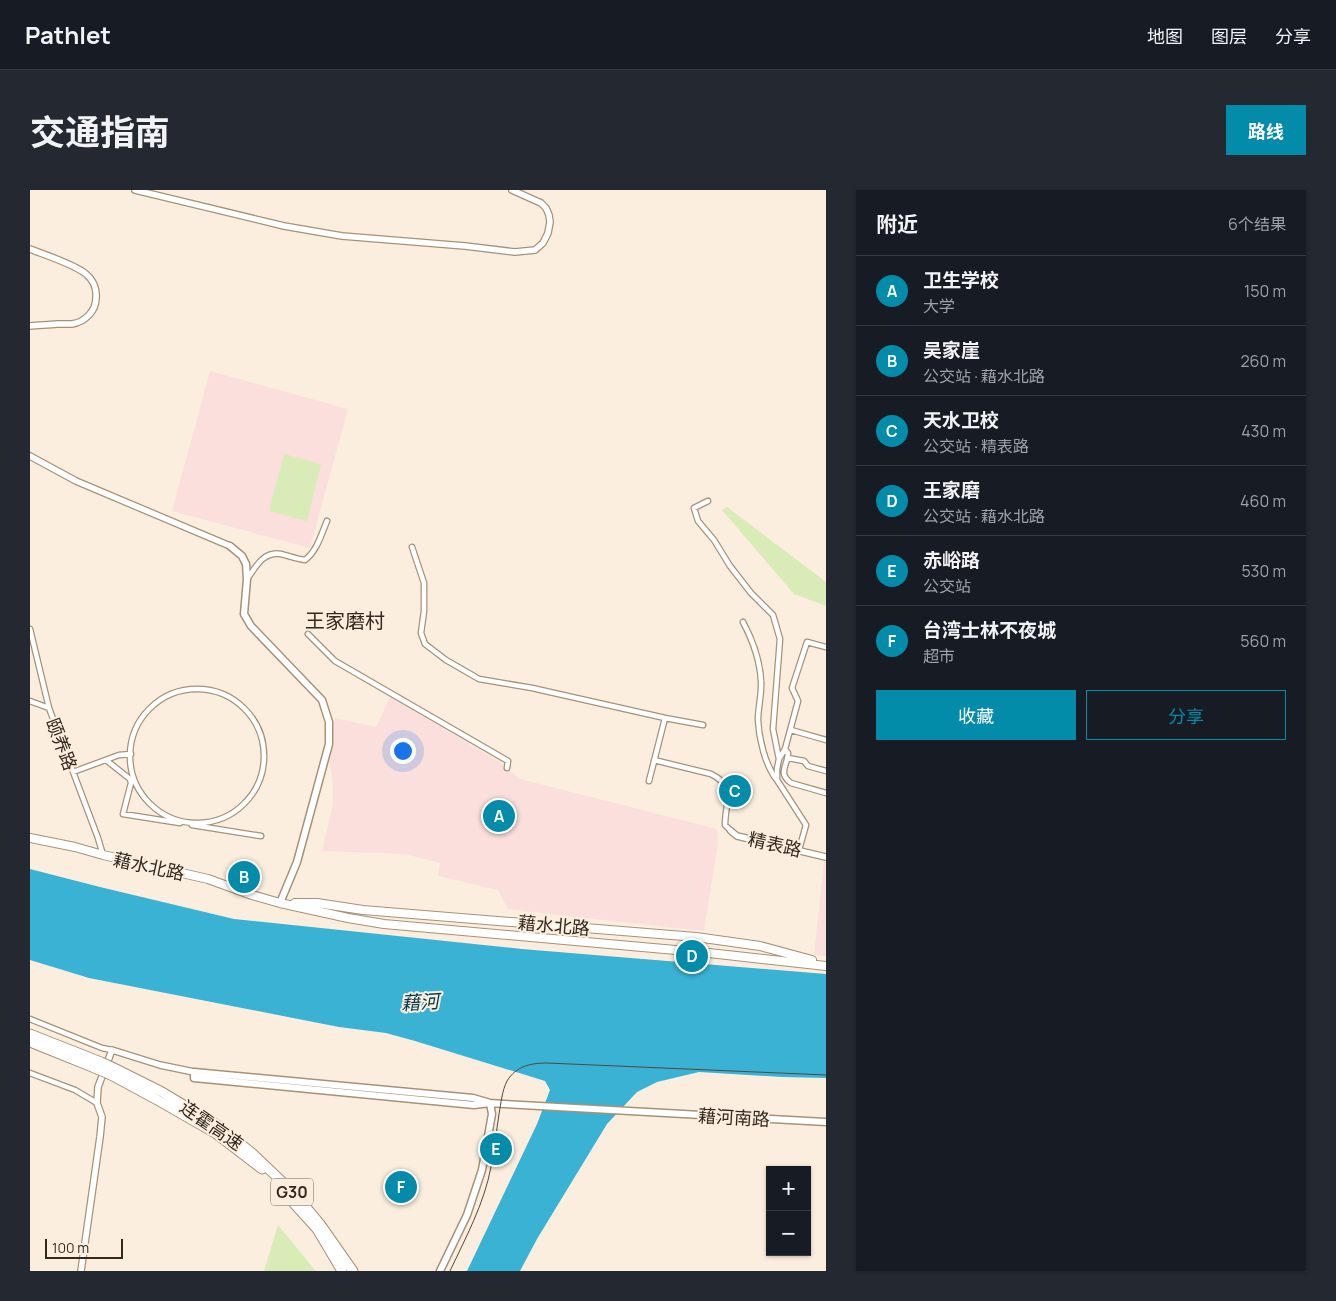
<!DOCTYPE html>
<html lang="zh">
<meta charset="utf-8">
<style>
body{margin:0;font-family:Manrope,"Noto Sans SC",sans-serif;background:#242831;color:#f1f3f6}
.controls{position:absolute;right:15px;bottom:15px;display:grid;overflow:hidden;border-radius:0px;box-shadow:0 1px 4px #0004}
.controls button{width:45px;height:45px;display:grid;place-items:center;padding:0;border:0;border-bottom:1px solid #363941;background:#171b24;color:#f1f3f6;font:25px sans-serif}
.scale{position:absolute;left:15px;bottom:12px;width:78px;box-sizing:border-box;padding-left:5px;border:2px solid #32291f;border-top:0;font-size:14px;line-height:18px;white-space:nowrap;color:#32291f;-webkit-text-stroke:4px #fceede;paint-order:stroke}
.you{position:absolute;left:372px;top:560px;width:18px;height:18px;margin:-12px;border:4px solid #fff;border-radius:50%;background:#1a73e8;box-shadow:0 0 0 8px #1a73e833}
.badge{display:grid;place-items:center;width:32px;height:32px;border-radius:50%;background:#038baa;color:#fff;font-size:16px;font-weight:700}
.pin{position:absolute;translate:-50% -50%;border:2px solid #fff;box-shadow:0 1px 5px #0006}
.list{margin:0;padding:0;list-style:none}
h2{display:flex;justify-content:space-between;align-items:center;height:65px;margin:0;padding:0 20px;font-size:21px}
h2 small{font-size:16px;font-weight:400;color:#9ea1a6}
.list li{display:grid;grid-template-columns:32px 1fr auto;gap:15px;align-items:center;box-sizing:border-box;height:70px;padding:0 20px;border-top:1px solid #363941}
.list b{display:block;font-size:19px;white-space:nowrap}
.list p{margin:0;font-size:16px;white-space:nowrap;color:#9ea1a6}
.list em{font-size:16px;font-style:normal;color:#9ea1a6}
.actions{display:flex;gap:10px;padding:15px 20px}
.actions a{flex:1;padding:11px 0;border:1px solid #038baa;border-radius:0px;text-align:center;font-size:18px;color:#038baa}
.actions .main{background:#038baa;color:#fff}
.map{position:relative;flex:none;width:796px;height:1081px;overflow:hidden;border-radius:0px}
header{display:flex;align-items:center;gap:30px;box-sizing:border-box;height:70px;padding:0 25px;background:#171b24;border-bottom:1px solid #363941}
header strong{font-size:24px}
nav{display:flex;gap:28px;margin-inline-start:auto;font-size:18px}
.intro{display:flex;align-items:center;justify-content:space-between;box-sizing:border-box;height:120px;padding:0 30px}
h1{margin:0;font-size:35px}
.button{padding:12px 22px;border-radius:0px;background:#038baa;color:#fff;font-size:18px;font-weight:700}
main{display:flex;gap:30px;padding:0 30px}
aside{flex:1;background:#171b24;border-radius:0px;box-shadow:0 1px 4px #0004}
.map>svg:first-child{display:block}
.education{fill:#fadfdc}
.green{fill:#d9ebb7}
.water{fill:#3ab2d3}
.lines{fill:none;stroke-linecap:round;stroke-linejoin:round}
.minor-casing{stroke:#a79178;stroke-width:7}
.tertiary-casing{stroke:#a79178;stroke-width:8}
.secondary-casing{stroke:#a79178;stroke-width:9}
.primary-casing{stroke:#a79178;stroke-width:10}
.motorway-casing{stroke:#a79178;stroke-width:11}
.minor{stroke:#fff;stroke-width:4.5}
.tertiary{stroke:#fff;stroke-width:5.5}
.secondary{stroke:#fff;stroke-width:6}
.primary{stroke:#fff;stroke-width:8}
.motorway{stroke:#fff;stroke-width:9}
.tram{stroke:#52493e;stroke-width:1}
.motorway-bridge-casing{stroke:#a79178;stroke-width:11;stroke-linecap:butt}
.motorway-bridge{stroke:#fff;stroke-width:9}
.labels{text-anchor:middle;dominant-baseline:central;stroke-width:4;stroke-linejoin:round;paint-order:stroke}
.shield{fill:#fceede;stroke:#6f6458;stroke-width:1}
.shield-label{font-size:16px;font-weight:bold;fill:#32291f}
.street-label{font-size:18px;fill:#32291f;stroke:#fceede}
.water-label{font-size:19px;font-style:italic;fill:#033a48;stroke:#fceede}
.quarter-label{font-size:20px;fill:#32291f;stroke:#fceede}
</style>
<header>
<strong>Pathlet</strong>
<nav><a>地图</a><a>图层</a><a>分享</a></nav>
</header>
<div class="intro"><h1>交通指南</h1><a class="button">路线</a></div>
<main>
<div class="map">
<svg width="796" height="1081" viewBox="0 0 796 1081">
<rect width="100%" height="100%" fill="#fceede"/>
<path class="education" d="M 180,181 L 318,219 L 280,358 L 142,321 Z
M 360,507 L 473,574 L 490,589 L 687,639 L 688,653 L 674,741 L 528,725 L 478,719 L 468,700 L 408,686 L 410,673 L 375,664 L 292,661 L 303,614 L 303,593 L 298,565 L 305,528 L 346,537 Z
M 794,671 L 796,672 L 796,766 L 784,765 Z"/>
<path class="green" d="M 254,264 L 291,274 L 277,331 L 239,321 Z
M 697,317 L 796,392 L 796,416 L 764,404 L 692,320 Z
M 248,1035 L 285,1080 L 286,1081 L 234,1081 Z"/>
<path class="water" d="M 0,679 L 70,697 L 204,729 L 492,759 L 796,784 L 796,888 L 752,887 L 669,882 L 627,892 L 607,902 L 577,934 L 507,1049 L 490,1081 L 437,1081 L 507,934 L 520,900 L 515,891 L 385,851 L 356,843 L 309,837 L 59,788 L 0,770 Z"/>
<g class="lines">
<defs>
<path id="minor" d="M 678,311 L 664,318 L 668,331 L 684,350 L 700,376 L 721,403 L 743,425 L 750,449 L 743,539 L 749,569 L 747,579 L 747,590 L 776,635 L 769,660
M 382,357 L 394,393 L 394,421 L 391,443 L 395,454 L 416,470 L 449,489 L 502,498 L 635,528 L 673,535
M 218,388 C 226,376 234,361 251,364 C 259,366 266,369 275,370 C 287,361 291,345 297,331
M 713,432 C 723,451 730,470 731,491 C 732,504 728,517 728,530 C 729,549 735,574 746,589
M 0,439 L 19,518 L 68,648 L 73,665
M 278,444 L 305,471 L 478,571 L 477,578
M100 566a67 67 0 1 1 134 0a67 67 0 1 1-134 0Z
M 0,511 L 19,518
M 761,540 L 796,550
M 755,559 L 758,563 C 758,575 747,583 761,593 L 796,603
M 758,568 L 774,571 L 778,576 L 796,581
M 749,569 L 755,559 L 768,511 L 762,498 L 777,452 L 796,457
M 76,570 L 100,589 L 101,593 L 93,624 L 150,633
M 624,570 L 681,584 C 707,597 695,612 695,635 L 701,641
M 43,582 L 89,565 L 101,564
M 619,591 L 635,528
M 162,635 L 231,646
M 0,829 L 72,858 L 82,860
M 0,883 L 45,900 L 67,913"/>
<path id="tertiary" d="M 105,0 L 254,36 L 312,46 L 435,56 L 485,62 L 505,60 L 513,53 L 518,43 L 520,32 L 519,25 L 516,18 L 511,13 L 482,0
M 0,59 C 15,65 44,74 56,84 C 63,90 67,99 66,108 C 66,121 55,132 42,134 C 37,134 32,134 27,134 C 18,135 9,135 0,136
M 0,266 L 46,291 L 200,356
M 701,641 L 707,646 L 796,667
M 51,1081 L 70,947 L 72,927 L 67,913 L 68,897 L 82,860 L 130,875 L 164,882"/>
<path id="secondary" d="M 200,356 L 212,366 L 216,374 L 217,389 L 214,424 L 221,436 L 292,510 L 299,532 L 299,554 L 267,672 L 250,713
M 460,913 L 444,915 L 164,888 L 164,882 L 443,908 L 460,913 L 474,914 L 796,932
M 410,1081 L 437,1025 L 452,980 L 462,924 L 460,913"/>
<path id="primary" d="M 0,648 L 45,657 L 73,665 L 178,689 L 222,705 L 250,713 L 318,728 L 354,734 L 679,763 L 796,776
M 265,713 L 287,713 L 333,720 L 666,747 L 730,756 L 782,770"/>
<path id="motorway" d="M 0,844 L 71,872
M 0,852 L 67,879
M 84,878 L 132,902 L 187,935 L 222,963 L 266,1005 L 290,1034 L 323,1081
M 81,885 L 131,912 L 185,943 L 232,979
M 248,996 L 287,1039 L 312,1081"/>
</defs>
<use href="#minor" class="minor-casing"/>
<use href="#tertiary" class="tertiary-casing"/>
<use href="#secondary" class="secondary-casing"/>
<use href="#primary" class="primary-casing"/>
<use href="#motorway" class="motorway-casing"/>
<use href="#minor" class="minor"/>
<use href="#tertiary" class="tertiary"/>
<use href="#secondary" class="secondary"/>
<use href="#primary" class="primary"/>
<use href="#motorway" class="motorway"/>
<path class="tram" d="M 420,1081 C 436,1047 454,1014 461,977 C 465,960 466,942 469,924 C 471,913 472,901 477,891 C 486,876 501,873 517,873 L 796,885"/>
<defs>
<path id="motorway-bridge" d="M 71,872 L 84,878
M 67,879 L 81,885"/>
</defs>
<use href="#motorway-bridge" class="motorway-bridge-casing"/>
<use href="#motorway-bridge" class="motorway-bridge"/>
</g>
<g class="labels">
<rect class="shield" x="241" y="988.5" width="42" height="27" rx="4"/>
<g class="shield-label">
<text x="262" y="1002">G30</text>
</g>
<g class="street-label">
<text transform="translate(32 554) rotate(69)">颐养路</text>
<text transform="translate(745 654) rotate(13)">精表路</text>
<text transform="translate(119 676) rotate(12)">藉水北路</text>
<text transform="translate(524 735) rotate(5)">藉水北路</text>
<text transform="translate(704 927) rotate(3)">藉河南路</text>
<text transform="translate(182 935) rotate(35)">连霍高速</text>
</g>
<g class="water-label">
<text transform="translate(390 812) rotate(-4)">藉河</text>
</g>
<g class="quarter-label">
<text x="315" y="430">王家磨村</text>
</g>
</g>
</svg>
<div class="controls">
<button>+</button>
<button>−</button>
</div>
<div class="scale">100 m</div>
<div class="you"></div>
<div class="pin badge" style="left:469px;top:626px">A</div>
<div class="pin badge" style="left:214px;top:687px">B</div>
<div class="pin badge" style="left:705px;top:601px">C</div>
<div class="pin badge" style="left:662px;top:766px">D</div>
<div class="pin badge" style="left:466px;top:959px">E</div>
<div class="pin badge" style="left:371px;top:997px">F</div>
</div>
<aside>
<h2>附近<small>6个结果</small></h2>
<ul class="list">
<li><span class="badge">A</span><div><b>卫生学校</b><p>大学</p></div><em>150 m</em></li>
<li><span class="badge">B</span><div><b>吴家崖</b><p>公交站 · 藉水北路</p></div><em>260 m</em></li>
<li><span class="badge">C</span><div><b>天水卫校</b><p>公交站 · 精表路</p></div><em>430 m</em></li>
<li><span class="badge">D</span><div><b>王家磨</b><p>公交站 · 藉水北路</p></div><em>460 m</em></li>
<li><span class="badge">E</span><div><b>赤峪路</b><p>公交站</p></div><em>530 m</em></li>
<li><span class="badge">F</span><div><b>台湾士林不夜城</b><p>超市</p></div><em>560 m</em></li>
</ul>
<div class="actions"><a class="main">收藏</a><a>分享</a></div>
</aside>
</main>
